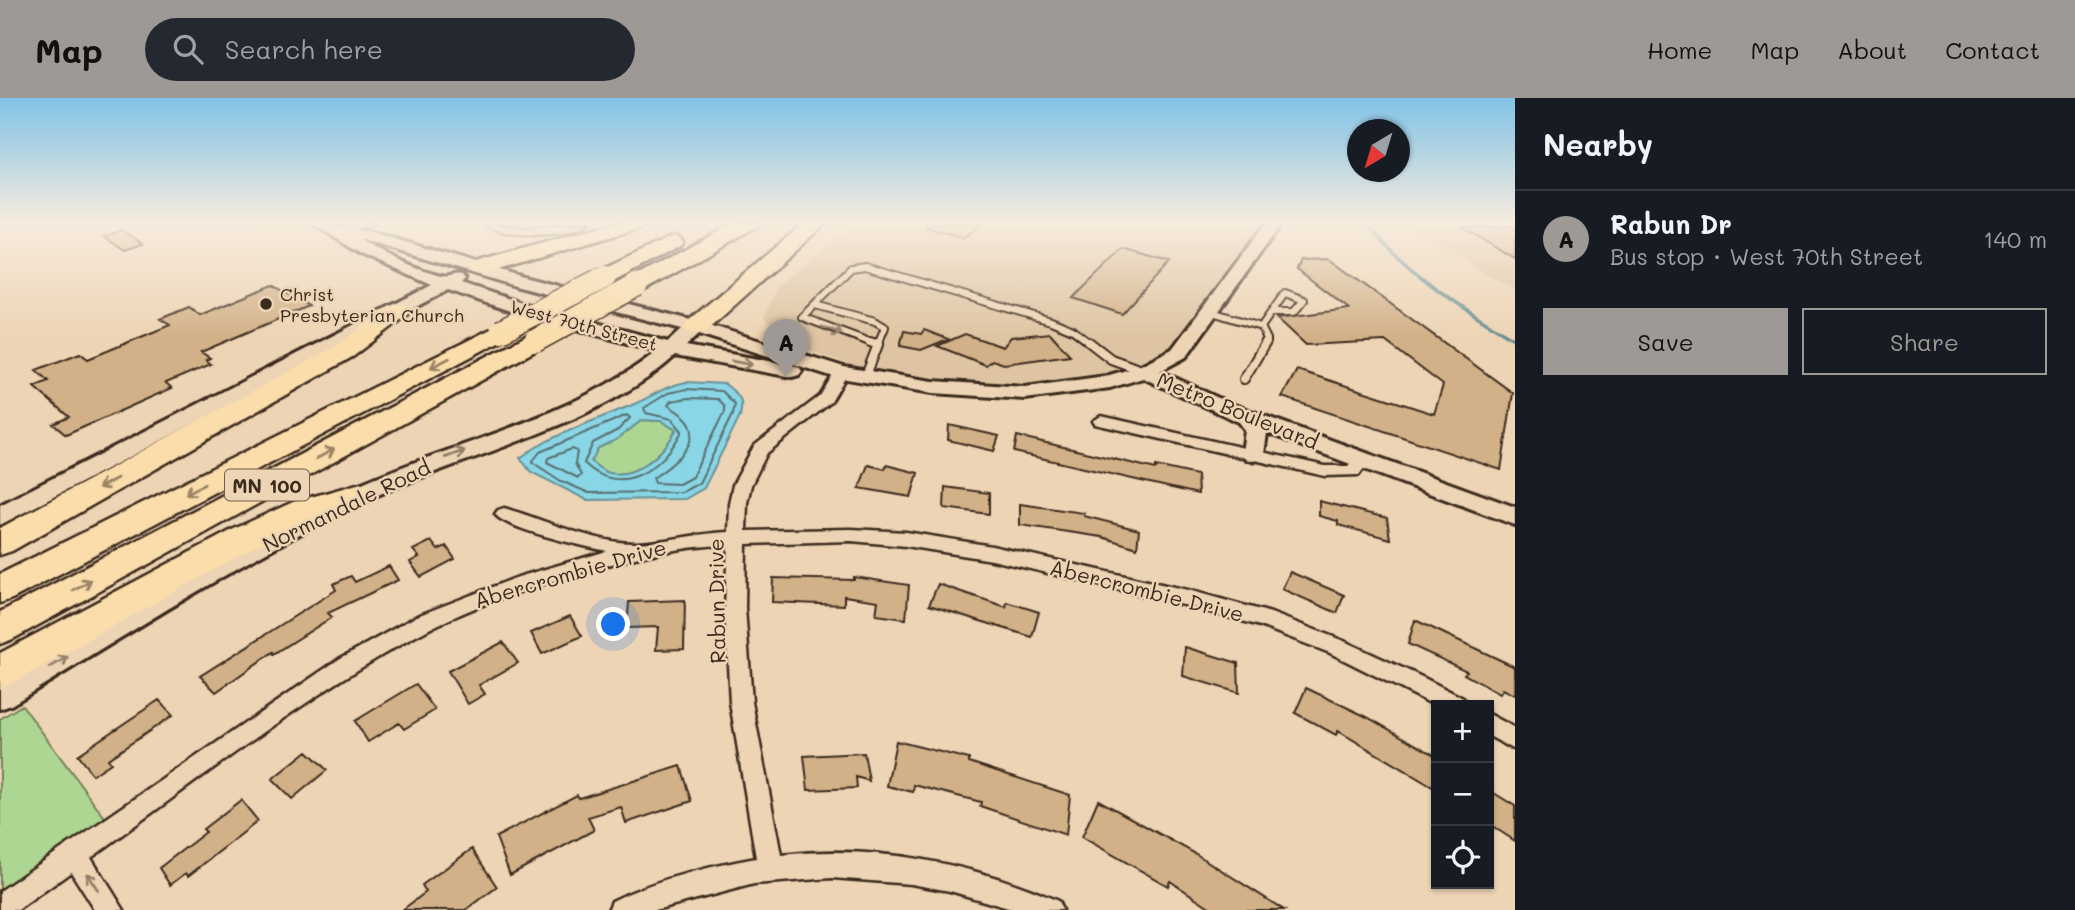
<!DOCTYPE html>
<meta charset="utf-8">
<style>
body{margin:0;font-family:Mali,sans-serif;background:#242831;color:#f1f3f6}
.controls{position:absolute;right:21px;bottom:21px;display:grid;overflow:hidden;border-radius:0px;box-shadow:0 2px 5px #0004}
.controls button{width:63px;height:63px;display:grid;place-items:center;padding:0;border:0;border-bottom:2px solid #363941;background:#171b24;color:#f1f3f6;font:35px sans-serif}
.compass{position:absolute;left:1347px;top:21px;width:63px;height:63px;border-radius:50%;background:#171b24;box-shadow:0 2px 5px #0004;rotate:218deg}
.you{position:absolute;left:614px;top:527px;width:24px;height:24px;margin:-18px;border:5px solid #fff;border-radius:50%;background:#1a73e8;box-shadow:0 0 0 10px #1a73e833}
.badge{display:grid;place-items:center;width:46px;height:46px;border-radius:50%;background:#9f9995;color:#111;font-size:23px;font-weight:700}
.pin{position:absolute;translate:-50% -58px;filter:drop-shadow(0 2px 4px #0008)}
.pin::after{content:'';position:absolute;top:37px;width:24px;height:21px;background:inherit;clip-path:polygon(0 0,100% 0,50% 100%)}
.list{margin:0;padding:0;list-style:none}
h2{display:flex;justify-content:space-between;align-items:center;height:91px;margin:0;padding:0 28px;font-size:30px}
h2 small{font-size:23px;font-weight:400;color:#9ea1a6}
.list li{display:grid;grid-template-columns:46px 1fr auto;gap:21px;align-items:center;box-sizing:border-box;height:98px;padding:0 28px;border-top:2px solid #363941}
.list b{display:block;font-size:26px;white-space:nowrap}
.list p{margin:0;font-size:23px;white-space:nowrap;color:#9ea1a6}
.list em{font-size:23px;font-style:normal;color:#9ea1a6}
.actions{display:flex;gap:14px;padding:21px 28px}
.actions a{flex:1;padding:16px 0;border:2px solid #9f9995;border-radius:0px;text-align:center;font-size:24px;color:#9f9995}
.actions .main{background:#9f9995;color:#111}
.icon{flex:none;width:38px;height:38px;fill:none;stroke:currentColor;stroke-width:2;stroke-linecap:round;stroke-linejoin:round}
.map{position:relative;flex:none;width:1515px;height:812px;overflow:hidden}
header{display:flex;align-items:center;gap:42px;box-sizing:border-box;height:98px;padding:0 35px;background:#9f9995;color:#111}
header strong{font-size:33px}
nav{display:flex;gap:38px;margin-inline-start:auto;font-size:24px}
.search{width:490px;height:63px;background:#242831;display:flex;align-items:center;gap:18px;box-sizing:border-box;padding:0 24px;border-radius:38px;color:#9ea1a6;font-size:26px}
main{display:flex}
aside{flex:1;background:#171b24}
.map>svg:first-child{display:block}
.built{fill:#dec4a2}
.green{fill:#aed693;stroke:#748058;stroke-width:2}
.water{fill:#88d6e6;stroke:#699196;stroke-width:2;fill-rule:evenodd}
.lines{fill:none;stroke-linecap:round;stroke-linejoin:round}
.shore{stroke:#5a6f6e;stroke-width:2}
.stream{stroke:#699196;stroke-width:3.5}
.building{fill:#d2b188;stroke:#3b2a1e;stroke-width:2}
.lane-far1-casing{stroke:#3b2a1e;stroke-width:10}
.lane-casing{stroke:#3b2a1e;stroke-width:12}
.street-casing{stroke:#3b2a1e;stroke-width:5}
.secondary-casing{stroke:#3b2a1e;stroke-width:6}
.highway-casing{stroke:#3b2a1e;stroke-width:5}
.lane-far1{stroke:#edd4b5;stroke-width:6}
.lane{stroke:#edd4b5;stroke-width:8}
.street{fill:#edd4b5;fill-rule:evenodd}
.secondary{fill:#edd4b5;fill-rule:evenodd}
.highway{fill:#faddab;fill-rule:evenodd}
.highway-bridge-casing{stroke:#3b2a1e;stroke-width:25;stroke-linecap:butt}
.highway-bridge{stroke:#faddab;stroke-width:22}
.oneway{stroke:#947f6a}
.oneway2{stroke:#9a8464}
.poi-dot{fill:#3b2a1e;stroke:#edd4b5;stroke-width:2.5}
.labels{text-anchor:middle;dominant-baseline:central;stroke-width:5;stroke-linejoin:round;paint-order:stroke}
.far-poi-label{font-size:18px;fill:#3b2a1e;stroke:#edd4b5;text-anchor:start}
.far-street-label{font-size:18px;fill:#3b2a1e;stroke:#edd4b5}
.shield{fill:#edd4b5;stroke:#705d4b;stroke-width:2}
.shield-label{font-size:19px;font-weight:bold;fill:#3b2a1e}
.street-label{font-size:21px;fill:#3b2a1e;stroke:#edd4b5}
</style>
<header>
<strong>Map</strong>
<div class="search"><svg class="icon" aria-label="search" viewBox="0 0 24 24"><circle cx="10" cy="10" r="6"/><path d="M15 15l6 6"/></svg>Search here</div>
<nav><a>Home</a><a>Map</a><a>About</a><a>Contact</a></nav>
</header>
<main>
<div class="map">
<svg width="1515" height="812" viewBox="0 0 1515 812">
<rect width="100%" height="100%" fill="#edd4b5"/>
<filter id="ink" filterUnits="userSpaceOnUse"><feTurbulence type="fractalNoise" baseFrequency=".0143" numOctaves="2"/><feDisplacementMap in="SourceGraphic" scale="14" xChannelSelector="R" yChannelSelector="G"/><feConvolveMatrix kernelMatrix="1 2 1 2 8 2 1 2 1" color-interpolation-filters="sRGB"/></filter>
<g filter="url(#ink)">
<path class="built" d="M 855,125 L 1269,125 L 1160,267 L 1110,284 L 1025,292 L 942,285 L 860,270 L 793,247 L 764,220 L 777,188 Z
M 1406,125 L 1515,125 L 1515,192 L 1489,178 Z"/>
<path class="green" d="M 642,322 L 661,323 L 676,332 C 665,354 637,381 609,375 C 603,374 596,367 590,364 L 598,350 L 616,342 Z
M 22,607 L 106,721 L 0,796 L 0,621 Z"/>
<path class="water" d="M 686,284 L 725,286 C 739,298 744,299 740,318 L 704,390 L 685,401 L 587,402 L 531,374 L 520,360 C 551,337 596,322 632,307 C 654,298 662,289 686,284 ZM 642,322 L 661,323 L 676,332 C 665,354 637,380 610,375 C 603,374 596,367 591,364 L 598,350 L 616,342 Z"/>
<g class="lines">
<path class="shore" d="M 687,291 L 722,293 L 735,306 L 733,316 L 699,385 L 682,394 L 589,395 L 561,383 L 532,364 L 540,354 L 627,317 L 630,320 L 618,332 L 593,345 L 584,365 C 620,401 663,371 682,333 L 672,321 L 646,315 L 644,310 L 668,295 Z
M 688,300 L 718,301 L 725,308 L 725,313 L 692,379 L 679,386 L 655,385 L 653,380 C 668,370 700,348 690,326 C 686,317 675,313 668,307 L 671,303 Z
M 572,351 L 577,353 L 575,366 L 581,377 L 578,380 L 547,364 L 548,360 Z"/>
<path class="stream" d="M 1367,125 C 1407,176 1460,208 1515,242"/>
</g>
<path class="building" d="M 926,125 L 983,125 L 963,140 L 926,129 Z
M 1515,128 L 1515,161 L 1463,130 Z
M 122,132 L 143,146 L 125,152 L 104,138 Z
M 1123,151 L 1169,164 L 1122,216 L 1073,200 Z
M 1329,161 L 1513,295 L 1501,372 L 1282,299 L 1297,272 L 1434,316 L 1443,287 L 1385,243 L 1306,247 L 1277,220 L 1349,211 L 1297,171 L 1301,162 Z
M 273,187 L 309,208 L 201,254 L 210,260 L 206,262 L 211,266 L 166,285 L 172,290 L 66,337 L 53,326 L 69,319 L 34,289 L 48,283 L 36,272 L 80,255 L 88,261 L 170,227 L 160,221 L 189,209 L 200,217 Z
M 924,232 L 948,241 L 921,252 L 900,248 L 904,233 L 921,236 Z
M 1050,235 L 1070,257 L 1004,266 L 992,262 L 986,267 L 937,248 L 965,236 L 1003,249 L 1011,239 Z
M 949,327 L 999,338 L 994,353 L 948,342 Z
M 1017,338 L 1156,371 L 1156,368 L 1197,377 L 1198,396 L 1014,354 Z
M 868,367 L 885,371 L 886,367 L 918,375 L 911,399 L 859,390 Z
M 945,389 L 989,395 L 989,416 L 944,410 Z
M 1319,403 L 1387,420 L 1390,441 L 1338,427 L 1338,423 L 1319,418 Z
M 1020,406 L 1084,415 L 1084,418 L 1139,432 L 1137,450 L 1102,439 L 1020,427 Z
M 431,443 L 438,452 L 446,448 L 455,461 L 421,479 L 410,464 L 419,459 L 413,452 Z
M 389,468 L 398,482 L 328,515 L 332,519 L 274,556 L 273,554 L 216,594 L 200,578 L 336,492 L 333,486 L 351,478 L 355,484 Z
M 1290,474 L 1344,497 L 1337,515 L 1282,491 Z
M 854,479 L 909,487 L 906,521 L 876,517 L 878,503 L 844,498 L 844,507 L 772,504 L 773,480 L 854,482 Z
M 938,486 L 1006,509 L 1007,504 L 1039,514 L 1032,539 L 929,507 Z
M 685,502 L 684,551 L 656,552 L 658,529 L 627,530 L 629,504 Z
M 570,518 L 582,538 L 542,556 L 531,535 Z
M 1415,522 L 1515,569 L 1515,597 L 1503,591 L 1500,596 L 1464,576 L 1467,573 L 1408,546 Z
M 503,544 L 518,565 L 479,587 L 485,596 L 468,606 L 448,573 Z
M 1185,549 L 1238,565 L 1239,595 L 1183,578 Z
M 416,586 L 435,612 L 404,631 L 399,625 L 368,644 L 355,623 Z
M 1306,590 L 1367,619 L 1436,658 L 1436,691 L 1338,633 L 1336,637 L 1295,615 Z
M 159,602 L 173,617 L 108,661 L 111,665 L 93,677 L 77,657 Z
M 896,643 L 969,661 L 969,664 L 1070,697 L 1066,737 L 980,708 L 981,704 L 914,687 L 913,694 L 887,688 Z
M 307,653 L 327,672 L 292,701 L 272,681 Z
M 864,655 L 869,683 L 856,679 L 857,690 L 808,692 L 804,658 Z
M 681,668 L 692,703 L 626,725 L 621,709 L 588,719 L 594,732 L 510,777 L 496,739 L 577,697 L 579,700 Z
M 1489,692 L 1515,708 L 1515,743 L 1489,726 Z
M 241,702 L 258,723 L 188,778 L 186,775 L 170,787 L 159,770 L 206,734 L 203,731 Z
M 1098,702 L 1196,756 L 1284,812 L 1214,812 L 1170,783 L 1168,788 L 1082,739 Z
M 472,751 L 497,789 L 466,812 L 402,812 L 426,794 L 422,787 Z"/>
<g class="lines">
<defs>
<path id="lane-far1" d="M 815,207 L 875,223 L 885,229 L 878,246
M 1209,213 L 1261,229 L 1285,195 L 1304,202 L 1294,214 L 1272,214
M 1261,229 L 1267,241 L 1266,246
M 875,246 L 802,219 L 851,170 L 865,168 L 1051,223 L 1073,232 L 1091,246"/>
<path id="lane" d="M 870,244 L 879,247
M 1089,244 L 1111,261 L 1144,273
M 865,280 L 879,244
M 1244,281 L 1266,244"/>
<path id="street" d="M 357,125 L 374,125 L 339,138 L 333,135 Z
M 483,125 L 524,130 L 589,125 C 567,140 505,141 483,125 Z
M 841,271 L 848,275 L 831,304 L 767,355 L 751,387 L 747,405 L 746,433 L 851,431 L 906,434 L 992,448 L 1192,493 L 1271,515 L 1344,543 L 1424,580 L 1463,600 L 1466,607 L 1436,608 L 1330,555 L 1260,528 L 1192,509 L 992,462 L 906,448 L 851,443 L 746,446 L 745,510 L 752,604 L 781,757 C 873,746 973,765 1058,803 L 1062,812 L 1015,812 L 950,793 L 911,786 L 832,780 L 754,786 L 655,812 L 608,812 L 612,803 C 656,781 707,769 756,760 L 730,604 L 725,510 L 728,447 C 676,448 627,461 577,476 C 528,490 475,507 429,531 C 309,594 201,681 91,759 L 124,812 L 95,812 L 71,774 L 18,812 L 0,812 L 0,793 L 339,561 L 417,518 L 518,479 L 607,453 C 586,449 505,431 495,416 L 498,412 L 504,410 C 542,421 597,446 636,445 C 667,444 697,435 728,434 L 729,405 L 733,387 L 754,348 L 820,298 L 836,272 Z
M 1101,318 L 1325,368 L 1348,368 L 1356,358 L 1362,357 L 1370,362 L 1359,377 L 1325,378 L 1095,326 L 1093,323 Z
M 1489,616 L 1515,630 L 1515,652 L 1489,638 Z"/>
<path id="secondary" d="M 312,125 L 331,125 L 340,130 L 371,134 L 527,180 L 703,225 L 844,269 L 933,283 L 1025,289 L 1106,278 L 1137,269 L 1172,251 L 1266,125 L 1282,125 L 1186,259 L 1160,273 L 1229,305 L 1515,409 L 1515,427 L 1267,335 L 1264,356 L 1261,361 L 1253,363 L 1245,361 L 1242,356 L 1245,332 L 1239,324 L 1143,280 L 1110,290 L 1025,301 L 933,295 L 834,279 L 699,236 L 686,248 L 792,267 L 799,269 L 802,273 L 799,277 L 792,279 L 675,258 C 599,328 463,357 369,401 C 245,460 128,536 11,607 L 0,611 L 0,583 C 116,516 231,444 353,389 C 454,344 570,322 657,253 L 513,214 L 448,192 L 0,427 L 0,407 L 432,187 L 361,156 ZM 359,141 L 515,188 L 682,231 L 668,244 L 525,206 L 461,185 L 465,181 L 462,177 C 454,175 448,180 441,178 C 413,171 383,156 359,141 Z"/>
<path id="highway" d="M 614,125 L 646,125 L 643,129 L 488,175 L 472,175 L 469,170 L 472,165 Z
M 734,125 L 759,125 L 756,129 L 645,192 L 629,192 L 626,187 L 629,182 Z
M 804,125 L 826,125 L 705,234 L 696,236 L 687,234 L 684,229 L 687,224 Z
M 673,138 L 680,140 L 683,144 L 680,148 L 613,184 L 597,184 L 594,179 L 597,174 Z
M 398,206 L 406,208 L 410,213 L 406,218 L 354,258 L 12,453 L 0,457 L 0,430 L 336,248 L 390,208 Z
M 501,226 L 510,228 L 513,233 L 510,238 L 12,501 L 0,505 L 0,476 Z
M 535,236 L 544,238 L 547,243 L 544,248 L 13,541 L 0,546 L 0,514 L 526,238 Z
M 361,385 L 372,388 L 377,395 L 372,402 L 315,420 L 258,447 L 14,584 L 0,589 L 0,555 L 234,431 L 293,404 Z"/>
</defs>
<use href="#lane-far1" class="lane-far1-casing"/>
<use href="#lane" class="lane-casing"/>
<use href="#street" class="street-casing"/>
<use href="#secondary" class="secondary-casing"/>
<use href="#highway" class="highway-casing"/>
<use href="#lane-far1" class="lane-far1"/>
<use href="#lane" class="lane"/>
<use href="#street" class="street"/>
<use href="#secondary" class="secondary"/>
<use href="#highway" class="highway"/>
<defs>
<path id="highway-bridge" d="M 501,233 L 605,179
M 535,243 L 637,187"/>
</defs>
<use href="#highway-bridge" class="highway-bridge-casing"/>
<use href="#highway-bridge" class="highway-bridge"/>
</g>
<defs><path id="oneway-shaft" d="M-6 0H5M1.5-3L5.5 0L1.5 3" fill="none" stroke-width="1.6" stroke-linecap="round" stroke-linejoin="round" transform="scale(1.75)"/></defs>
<g class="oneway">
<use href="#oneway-shaft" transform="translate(832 232) rotate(18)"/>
<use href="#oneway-shaft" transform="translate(742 265) rotate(10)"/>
<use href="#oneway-shaft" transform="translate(455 356) rotate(-20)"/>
<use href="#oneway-shaft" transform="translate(59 564) rotate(-31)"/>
<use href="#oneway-shaft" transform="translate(93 784) rotate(-123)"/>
</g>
<g class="oneway2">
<use href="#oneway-shaft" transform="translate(440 265) rotate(153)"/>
<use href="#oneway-shaft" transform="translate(325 356) rotate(-28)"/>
<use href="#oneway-shaft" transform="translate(108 385) rotate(151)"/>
<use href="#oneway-shaft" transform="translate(195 391) rotate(153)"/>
<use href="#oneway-shaft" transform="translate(82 487) rotate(-28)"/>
</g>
</g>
<linearGradient id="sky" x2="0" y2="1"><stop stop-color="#81c2e7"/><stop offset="0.52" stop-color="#f7ecde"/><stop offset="1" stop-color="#f7ecde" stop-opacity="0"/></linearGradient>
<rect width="1515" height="239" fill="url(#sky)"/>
<circle class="poi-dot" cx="266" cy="206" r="7"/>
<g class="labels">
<g class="far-poi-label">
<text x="280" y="196">Christ<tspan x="280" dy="21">Presbyterian Church</tspan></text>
</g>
<g class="far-street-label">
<text transform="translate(584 227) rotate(15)">West 70th Street</text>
</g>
<rect class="shield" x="225" y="371.5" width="84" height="31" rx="5"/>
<g class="shield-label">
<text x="267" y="387">MN 100</text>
</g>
<g class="street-label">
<text transform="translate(1238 312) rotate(22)">Metro Boulevard</text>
<text transform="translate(346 407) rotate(-26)">Normandale Road</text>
<text transform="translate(570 475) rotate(-16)">Abercrombie Drive</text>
<text transform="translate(1147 492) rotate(14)">Abercrombie Drive</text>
<text transform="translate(716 503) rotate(-91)">Rabun Drive</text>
</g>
</g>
</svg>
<div class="controls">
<button>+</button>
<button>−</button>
<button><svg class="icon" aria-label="locate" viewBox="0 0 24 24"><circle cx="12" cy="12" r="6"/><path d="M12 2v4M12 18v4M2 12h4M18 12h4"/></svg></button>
</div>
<svg class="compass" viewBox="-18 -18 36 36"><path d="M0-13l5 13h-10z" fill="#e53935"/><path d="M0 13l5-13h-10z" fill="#9ea1a6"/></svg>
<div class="you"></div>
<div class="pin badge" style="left:786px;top:279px">A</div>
</div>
<aside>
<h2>Nearby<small></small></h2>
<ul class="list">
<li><span class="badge">A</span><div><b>Rabun Dr</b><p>Bus stop · West 70th Street</p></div><em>140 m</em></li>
</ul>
<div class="actions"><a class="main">Save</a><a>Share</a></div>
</aside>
</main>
